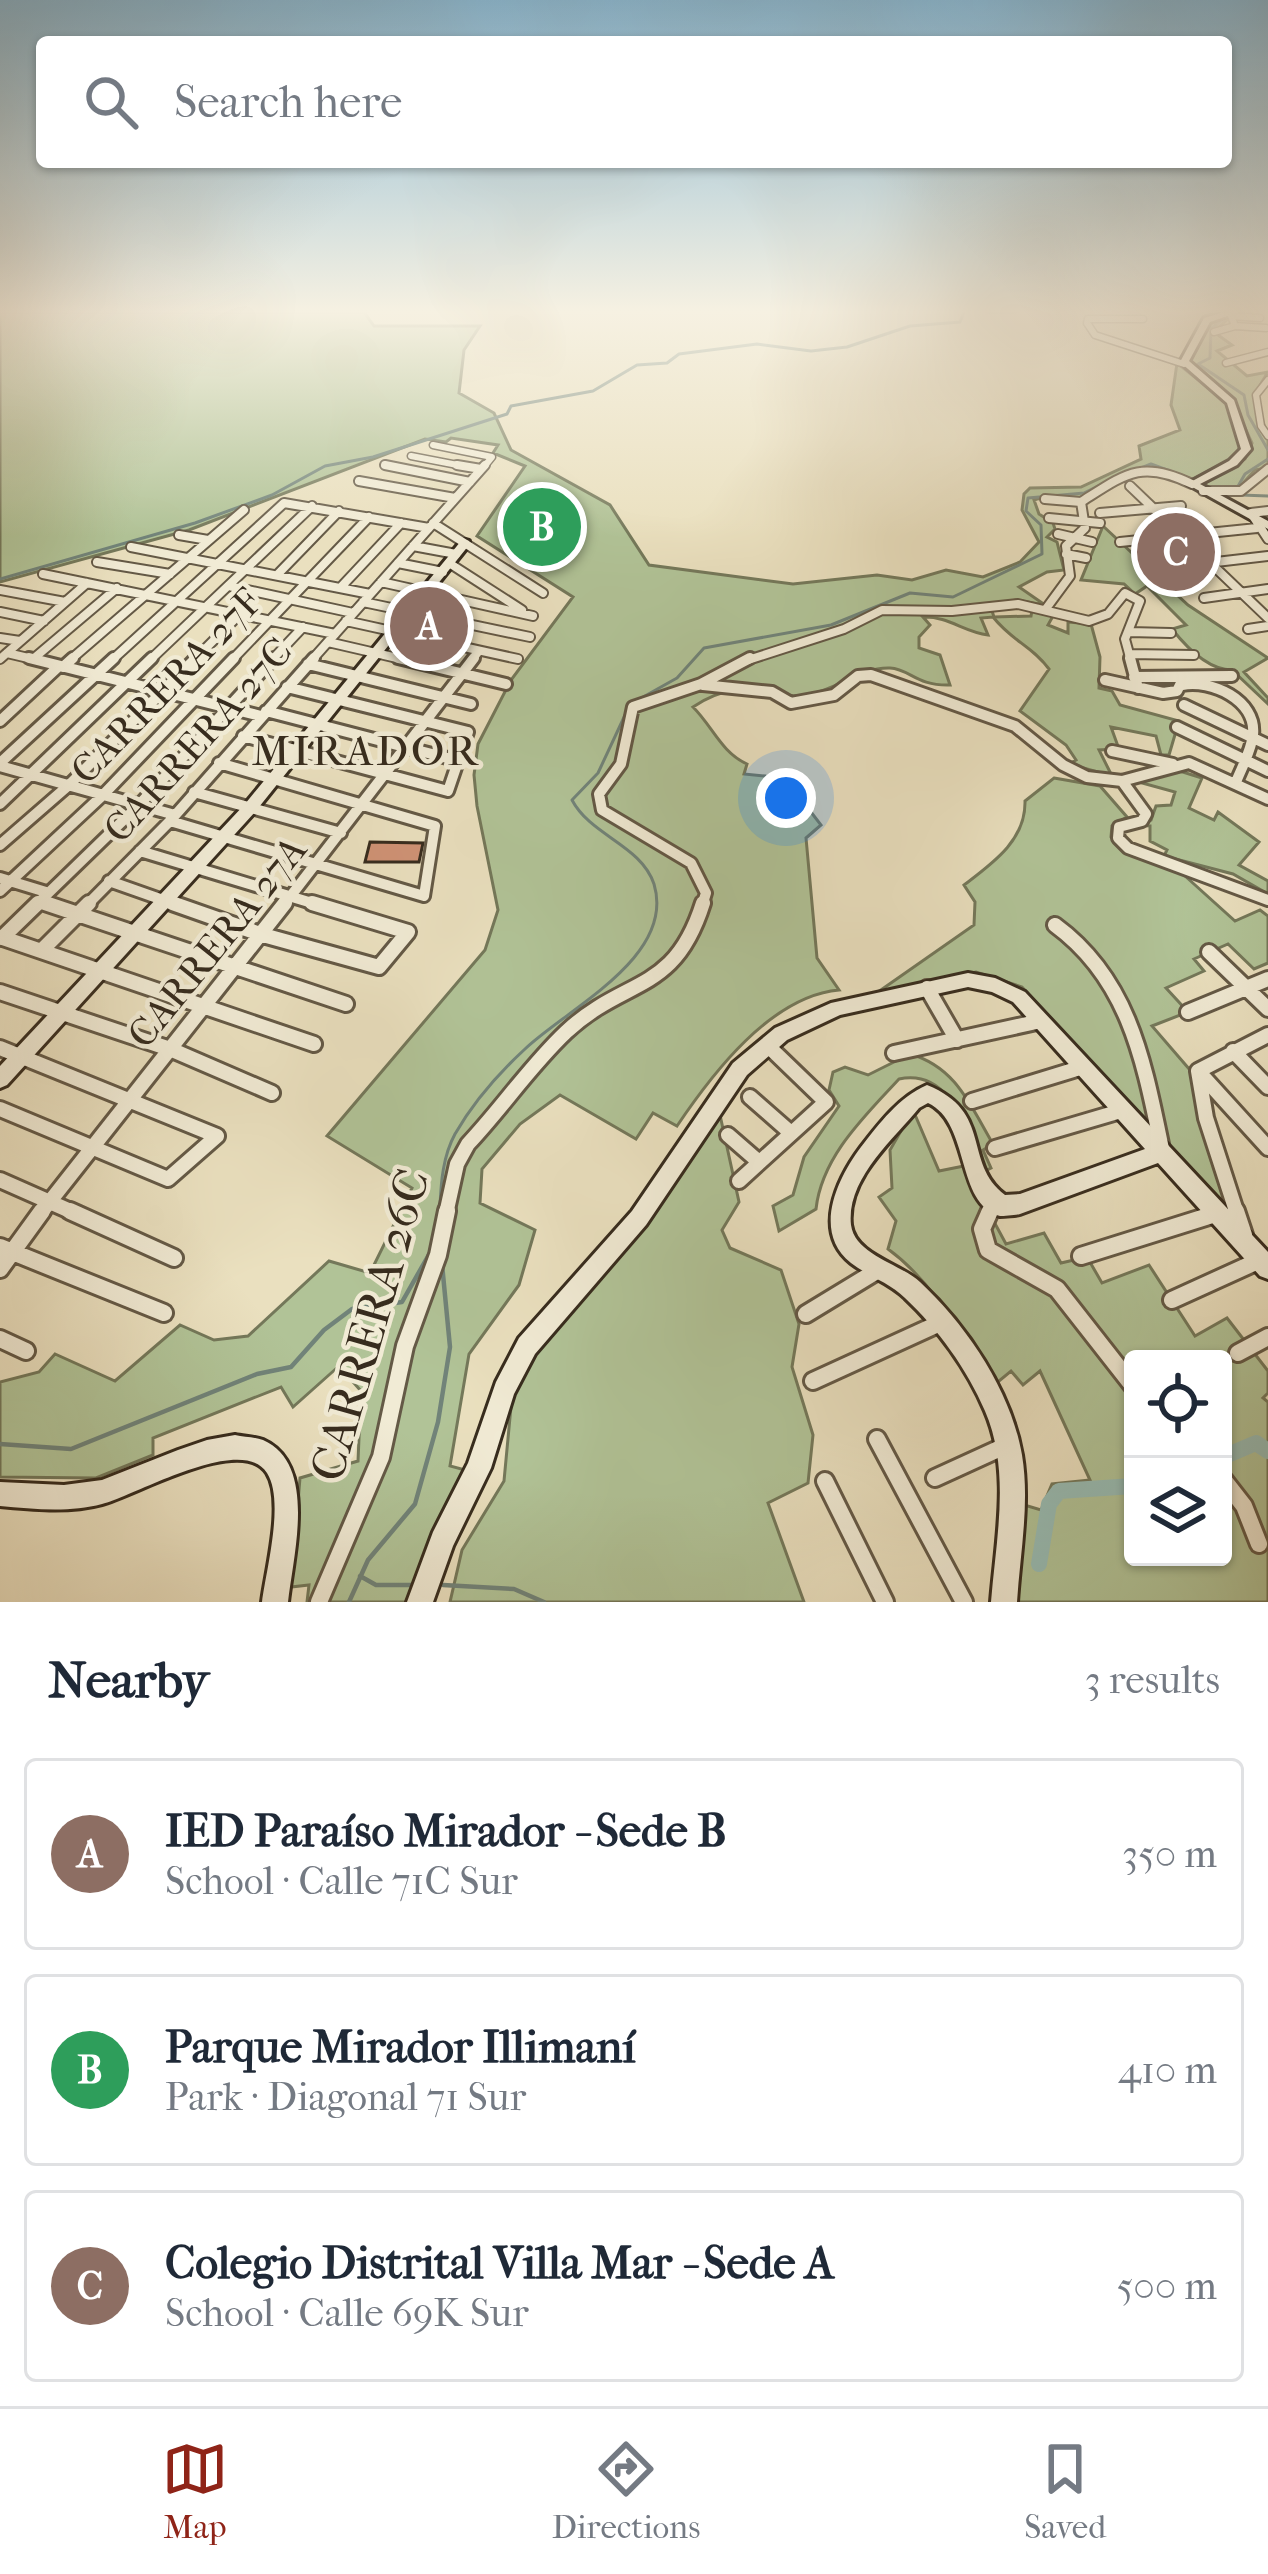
<!DOCTYPE html>
<meta charset="utf-8">
<style>
body{margin:0;font-family:"IM FELL French Canon",serif;background:#f6f6f7;color:#1f2937}
.controls{position:absolute;right:36px;bottom:36px;display:grid;overflow:hidden;border-radius:12px;box-shadow:0 3px 9px #0004}
.controls button{width:108px;height:108px;display:grid;place-items:center;padding:0;border:0;border-bottom:3px solid #e0e1e3;background:#fff;color:#1f2937;font:60px sans-serif}
.you{position:absolute;left:786px;top:798px;width:42px;height:42px;margin:-30px;border:9px solid #fff;border-radius:50%;background:#1a73e8;box-shadow:0 0 0 18px #1a73e833}
.badge{display:grid;place-items:center;width:78px;height:78px;border-radius:50%;background:#8f2418;color:#fff;font-size:39px;font-weight:700}
.pin{position:absolute;translate:-50% -50%;border:6px solid #fff;box-shadow:0 3px 12px #0006}
.list{margin:0;padding:0;list-style:none}
h2{display:flex;justify-content:space-between;align-items:center;height:156px;margin:0;padding:0 48px;font-size:51px}
h2 small{font-size:39px;font-weight:400;color:#747a83}
.list li{display:grid;grid-template-columns:78px 1fr auto;gap:36px;align-items:center;box-sizing:border-box;height:192px;margin:0 24px 24px;padding:0 24px;border:3px solid #e0e1e3;border-radius:12px}
.list b{display:block;font-size:45px;white-space:nowrap}
.list p{margin:0;font-size:39px;white-space:nowrap;color:#747a83}
.list em{font-size:39px;font-style:normal;color:#747a83}
.icon{flex:none;width:66px;height:66px;fill:none;stroke:currentColor;stroke-width:2;stroke-linecap:round;stroke-linejoin:round}
.map{position:relative;flex:none;width:1268px;height:1602px;overflow:hidden}
.search{position:absolute;background:#fff;box-shadow:0 3px 9px #0004;left:36px;right:36px;top:36px;height:132px;display:flex;align-items:center;gap:30px;box-sizing:border-box;padding:0 42px;border-radius:12px;color:#747a83;font-size:45px}
.sheet{height:804px;background:#fff}
nav{display:flex;justify-content:space-around;align-items:center;box-sizing:border-box;height:168px;border-top:3px solid #e0e1e3;background:#fff;font-size:33px;color:#747a83}
nav a{display:grid;justify-items:center;gap:6px}
nav .on{color:#8f2418}
.map>svg:first-child{display:block}
.green{fill:#b1c397;stroke:#74785a;stroke-width:3;fill-rule:evenodd}
.lines{fill:none;stroke-linecap:round;stroke-linejoin:round}
.stream-far1{stroke:#718379;stroke-width:3}
.stream{stroke:#718379;stroke-width:4.5}
.canal{stroke:#98bdb5;stroke-width:16}
.building{fill:#cf9275;stroke:#372c1e;stroke-width:3}
.street-far4-casing{stroke:#645946;stroke-width:9}
.street-far3-casing{stroke:#645946;stroke-width:12}
.street-far2-casing{stroke:#645946;stroke-width:16}
.street-far1-casing{stroke:#645946;stroke-width:20}
.street-casing{stroke:#645946;stroke-width:22}
.secondary-casing{stroke:#372c1e;stroke-width:6}
.street-far4{stroke:#f1ebd5;stroke-width:6}
.street-far3{stroke:#f1ebd5;stroke-width:8}
.street-far2{stroke:#f1ebd5;stroke-width:10}
.street-far1{stroke:#f1ebd5;stroke-width:14}
.street{stroke:#f1ebd5;stroke-width:16}
.secondary{fill:#f1ebd5;fill-rule:evenodd}
.labels{text-anchor:middle;dominant-baseline:central;stroke-width:9;stroke-linejoin:round;paint-order:stroke}
.street-label{font-size:39px;fill:#372c1e;stroke:#f1ebd5}
.neighbourhood-label{font-size:42px;letter-spacing:3px;fill:#372c1e;stroke:#f1ebd5}
.near-street-label{font-size:48px;fill:#372c1e;stroke:#f1ebd5}
</style>
<div class="map">
<svg width="1268" height="1602" viewBox="0 0 1268 1602">
<rect width="100%" height="100%" fill="#eae0bf"/>
<filter id="stains"><feTurbulence type="fractalNoise" baseFrequency=".00167" numOctaves="4"/><feColorMatrix values="0 0 0 0 .2 0 0 0 0 .09 0 0 0 0 .02 0 0 0 .5 -.17"/></filter>
<radialGradient id="worn" r=".72"><stop offset=".6" stop-color="#630" stop-opacity="0"/><stop offset="1" stop-color="#630" stop-opacity=".3"/></radialGradient>
<path class="green" d="M 0,312 L 364,312 L 374,326 L 480,326 L 464,350 L 459,393 L 494,413 L 511,450 L 610,505 L 649,565 L 793,584 L 877,575 L 912,580 L 946,570 L 983,577 L 1020,562 L 1039,542 L 1022,510 L 1024,494 L 1030,488 L 1081,487 L 1141,459 L 1139,446 L 1180,430 L 1171,405 L 1177,363 L 1226,402 L 1243,440 L 1235,457 L 1189,481 C 1129,449 1135,483 1082,497 C 1066,502 1050,494 1034,500 L 1039,514 L 1053,523 L 1055,529 L 1047,537 L 1057,542 L 1064,570 L 1047,572 L 1019,587 L 1045,605 L 1016,600 L 990,605 L 994,617 L 1031,616 L 1032,610 L 1053,616 L 1048,625 L 1068,633 L 1068,622 L 1091,624 L 1100,657 L 1099,688 L 1112,691 L 1120,705 L 1179,721 L 1169,755 L 1161,755 L 1156,736 L 1111,727 L 1119,749 L 1099,750 L 1112,776 L 1069,764 L 1076,760 L 1066,745 L 1020,711 L 1049,669 C 1031,645 1013,642 993,617 L 981,618 L 988,635 C 964,632 948,616 923,617 L 930,625 L 919,637 L 919,648 L 940,655 L 950,685 C 916,686 910,669 890,668 C 861,667 839,688 811,694 C 764,704 746,672 693,707 C 713,727 721,752 747,764 L 744,774 L 765,776 L 774,811 L 811,812 L 821,825 L 806,838 L 817,958 L 839,990 C 771,996 712,1074 677,1126 L 653,1113 L 636,1139 L 560,1095 L 520,1124 L 482,1169 L 480,1203 L 535,1230 L 519,1285 L 469,1354 L 450,1466 L 469,1471 L 416,1602 L 307,1602 L 309,1585 L 291,1587 L 300,1478 L 358,1461 L 361,1391 L 339,1366 L 293,1407 L 281,1387 L 153,1438 L 153,1455 L 96,1478 L 0,1477 L 0,1382 L 39,1372 L 55,1354 L 115,1381 L 180,1325 L 214,1340 L 248,1336 L 329,1261 L 370,1273 L 412,1188 L 327,1136 L 485,950 L 498,910 L 477,806 L 474,775 L 478,744 L 511,680 L 573,597 L 477,536 L 525,466 L 493,453 L 498,445 L 451,438 L 446,442 L 425,439 L 189,530 L 0,582 Z
M 1231,316 L 1214,332 L 1232,345 L 1217,351 L 1247,376 L 1268,372 L 1254,395 L 1268,437 L 1268,468 L 1255,470 L 1237,490 L 1202,485 L 1245,459 L 1252,443 L 1231,398 L 1187,361 L 1207,325 Z
M 1103,526 L 1188,605 L 1268,658 L 1244,672 L 1268,698 L 1268,704 L 1232,670 C 1209,670 1187,648 1172,629 L 1186,625 L 1147,586 L 1135,594 L 1124,584 L 1081,580 Z
M 1170,768 L 1202,778 L 1189,808 L 1214,820 L 1218,812 L 1259,842 L 1239,865 L 1268,881 L 1268,894 L 1233,874 L 1164,856 L 1167,850 L 1150,841 L 1150,826 L 1138,825 L 1151,820 L 1156,806 L 1171,805 L 1175,792 L 1135,781 Z
M 1054,778 L 1100,786 L 1127,817 L 1112,826 L 1111,837 L 1128,854 L 1174,866 L 1235,921 L 1260,910 L 1268,916 L 1268,963 L 1254,969 L 1228,944 L 1194,959 L 1204,971 L 1166,988 L 1188,1012 L 1152,1026 L 1190,1070 L 1200,1117 L 1237,1227 L 1022,987 L 976,972 L 878,992 L 974,925 L 975,902 L 964,885 C 993,863 1026,840 1025,801 Z
M 910,1054 C 956,1067 970,1105 993,1144 L 983,1150 L 991,1168 L 983,1172 C 966,1134 953,1068 899,1079 C 865,1116 822,1156 816,1209 L 779,1231 L 773,1206 L 793,1195 L 804,1157 L 839,1106 L 829,1090 L 833,1072 L 845,1067 L 868,1075 Z
M 913,1110 L 939,1171 L 964,1166 L 1006,1244 L 1044,1233 L 1061,1263 L 1087,1257 L 1102,1283 L 1149,1265 L 1195,1336 L 1227,1318 L 1268,1371 L 1268,1393 L 1263,1398 L 1268,1402 L 1268,1602 L 1016,1602 L 1021,1504 L 1041,1510 L 1052,1484 L 1090,1480 L 1040,1371 L 1023,1385 L 1011,1371 L 993,1386 C 962,1338 935,1283 888,1249 L 896,1221 L 879,1197 L 892,1188 L 890,1150 ZM 1133,1359 L 1223,1359 L 1223,1557 L 1133,1557 Z
M 720,1115 L 739,1202 L 722,1230 L 730,1248 L 781,1270 L 799,1324 L 792,1367 L 813,1435 L 808,1483 L 768,1503 L 804,1602 L 450,1602 L 462,1550 L 504,1481 L 512,1396 L 538,1343 L 624,1250 Z"/>
<g class="lines">
<path class="stream-far1" d="M 987,312 L 1016,312
M 1227,315 L 1211,329 L 1210,358 L 1198,364 L 1244,395 L 1248,415 L 1268,450
M 1126,474 L 1151,464 L 1194,480
M 1237,488 L 1245,474 L 1268,459
M 1241,495 L 1268,496
M 0,579 L 195,523 L 272,495 L 325,466 L 373,457 L 507,414 L 511,406 L 593,391 L 637,365 L 667,363 L 679,354 L 757,344 L 811,351 L 847,347 L 910,326 L 960,322 L 964,312
M 636,701 L 677,678 L 704,648 L 831,625 L 910,593 L 953,597 L 1042,554 L 1041,525 L 1026,511 L 1028,498 L 1084,493 L 1112,479
M 440,1206 C 441,1182 443,1156 455,1134 C 473,1103 499,1073 525,1049 C 568,1008 676,957 654,884 C 641,845 591,836 572,800 L 598,773 L 626,713"/>
<path class="stream" d="M 0,1444 L 71,1449 L 257,1374 L 291,1367 L 324,1330 L 352,1309 L 402,1302 L 431,1251
M 360,1576 L 376,1585 L 414,1585
M 443,1585 L 514,1589 L 544,1602
M 349,1602 L 368,1560 L 415,1504 L 438,1422 L 450,1347 L 442,1264"/>
<path class="canal" d="M 1223,1457 L 1256,1443 L 1268,1451
M 1039,1564 L 1049,1504 L 1059,1491 L 1133,1486"/>
</g>
<path class="building" d="M 370,842 L 423,843 L 419,862 L 365,862 Z"/>
<g class="lines">
<defs>
<path id="street-far4" d="M 1143,319 L 1088,319 L 1087,323 L 1095,335 L 1184,364
M 1235,326 L 1231,316 L 1260,318
M 1214,332 L 1235,326 L 1266,328
M 1226,363 L 1268,352
M 1268,380 L 1256,395 L 1261,426 L 1268,436
M 433,445 L 492,457 L 483,468
M 411,456 L 473,468
M 385,465 L 398,468"/>
<path id="street-far3" d="M 385,465 L 470,482
M 457,465 L 481,469
M 359,481 L 455,498
M 1130,486 L 1268,618
M 1203,491 L 1241,491 L 1268,469
M 1045,499 L 1081,502
M 1081,502 C 1125,474 1141,459 1192,484
M 1268,511 L 1251,513 L 1268,539
M 1100,513 L 1181,506
M 1049,518 L 1100,523
M 433,523 L 543,593
M 1058,534 L 1092,542
M 179,535 L 208,540
M 1120,542 L 1257,528
M 413,546 L 456,554
M 131,547 L 370,594
M 1066,554 L 1086,558
M 97,562 L 170,574
M 398,563 L 443,572
M 449,563 L 522,610
M 1173,567 L 1268,556
M 43,574 L 335,634
M 278,574 L 339,511
M 381,582 L 533,616
M 229,586 L 353,613
M 341,587 L 401,523
M 0,590 L 65,602
M 1204,598 L 1268,589
M 363,602 L 530,637
M 1045,610 L 1070,576 L 1066,546 L 1085,528 L 1081,502
M 0,612 L 44,621
M 346,621 L 518,659
M 1248,629 L 1268,626
M 1129,632 L 1171,633
M 0,638 L 20,641
M 328,642 L 410,661
M 7,653 L 41,661
M 1129,654 L 1194,655
M 0,659 L 87,583
M 33,659 L 117,588
M 69,661 L 244,510
M 111,661 L 284,503 L 429,528
M 149,661 L 312,506
M 193,661 L 241,613
M 231,661 L 369,517
M 271,661 L 303,627
M 311,661 L 485,465
M 471,661 L 479,651
M 745,661 L 844,629 L 882,610 L 952,611 L 1018,604 L 1089,621 L 1108,614 L 1125,593 L 1140,601 L 1125,639 L 1131,661"/>
<path id="street-far2" d="M 29,658 L 261,716
M 398,658 L 506,684
M 1130,658 L 1138,688
M 308,664 L 471,704
M 63,667 L 73,658
M 1134,677 L 1232,676
M 1105,680 L 1163,693 L 1177,691 L 1181,683
M 703,685 L 772,692 L 791,703 L 834,695 L 858,676 L 871,675 L 1015,726 L 1063,765 L 1087,777 L 1122,781 L 1189,763 L 1268,799
M 1182,685 C 1211,679 1257,700 1253,735 C 1251,751 1242,767 1236,782
M 1184,705 L 1268,745
M 266,711 L 459,761
M 0,721 L 59,666
M 1177,727 L 1268,771
M 243,736 L 448,791 L 468,732 L 287,687
M 1112,751 L 1173,764
M 0,763 L 114,658
M 0,766 L 175,815
M 1122,781 L 1146,814 L 1142,821 L 1119,827 L 1118,838 L 1128,848 L 1268,900
M 194,792 L 341,833
M 0,804 L 152,658
M 170,821 L 424,896 L 435,826 L 219,763
M 0,845 L 69,785 L 196,658
M 140,851 L 322,906
M 0,878 L 46,892
M 109,881 L 180,906
M 0,891 L 103,795 L 234,658
M 39,901 L 54,906
M 35,906 L 139,805 L 274,658
M 86,906 L 170,821 L 314,658
M 283,906 L 474,658
M 702,906 L 706,893 L 691,863 L 602,810 L 599,794 L 621,764 L 633,707 L 701,684 L 750,658"/>
<path id="street-far1" d="M 45,903 L 346,1004
M 172,903 L 263,935 L 379,967 L 408,932 L 312,903
M 1055,925 C 1130,980 1144,1063 1162,1149
M 0,937 L 314,1044
M 2,938 L 38,903
M 41,951 L 89,903
M 1209,952 L 1268,1009
M 927,988 L 957,1040
M 0,992 L 170,1049 L 272,1093
M 1188,1012 L 1268,979
M 0,1048 L 217,1136 L 168,1179 L 0,1109
M 1233,1051 L 1268,1087
M 894,1053 L 1041,1021
M 1198,1071 L 1206,1118 L 1237,1214
M 1198,1071 L 1268,1148
M 1198,1071 L 1268,1035
M 750,1097 L 791,1133
M 972,1101 L 1083,1067
M 728,1135 L 759,1162
M 995,1148 L 1124,1110
M 0,1180 L 77,1214
M 739,1181 L 826,1102 L 767,1045
M 40,1214 L 285,903
M 446,1214 L 457,1164 L 468,1144 C 502,1108 530,1066 566,1032 C 626,976 674,995 703,903
M 988,1214 L 994,1202"/>
<path id="street" d="M 70,1211 L 174,1258
M 990,1211 L 982,1229 L 988,1250 L 1057,1289 L 1133,1386
M 1236,1211 L 1244,1235
M 0,1247 L 164,1313
M 1081,1256 L 1215,1214
M 0,1269 L 42,1211
M 1172,1300 L 1260,1260
M 806,1314 L 880,1269
M 0,1339 L 26,1351
M 1238,1353 L 1268,1337
M 813,1381 L 940,1323
M 877,1439 L 964,1602
M 935,1478 L 1005,1446
M 1223,1479 L 1244,1506 L 1259,1544
M 825,1481 L 885,1602
M 319,1602 L 381,1457 L 405,1346 L 438,1255 L 447,1211"/>
<path id="secondary" d="M 1225,312 L 1239,312 L 1210,322 L 1189,361 L 1234,400 L 1251,449 L 1237,465 L 1200,484 L 1268,521 L 1268,529 L 1187,484 L 1229,461 L 1241,449 L 1227,403 L 1180,362 L 1204,318 Z
M 465,540 L 469,541 L 469,545 L 255,812 L 7,1085 L 0,1088 L 0,1066 L 245,804 L 461,541 Z
M 968,973 L 995,978 L 1025,992 L 1268,1252 L 1268,1279 L 1260,1276 L 1158,1163 L 1020,1214 C 1017,1215 1004,1216 1000,1216 C 955,1204 971,1123 928,1103 L 919,1108 C 893,1140 846,1179 851,1225 C 855,1255 901,1264 920,1282 C 967,1326 1011,1391 1022,1455 C 1030,1503 1020,1554 1017,1602 L 991,1602 C 996,1539 1011,1471 985,1411 C 967,1369 938,1329 905,1298 C 890,1283 868,1276 851,1263 C 812,1232 837,1179 861,1147 C 879,1124 899,1097 927,1085 C 994,1112 962,1162 1005,1195 L 1020,1194 L 1145,1149 L 1013,1002 L 992,992 L 968,987 L 840,1015 L 787,1040 L 747,1075 L 646,1225 L 535,1354 L 514,1394 L 491,1468 L 453,1546 L 433,1602 L 407,1602 L 433,1532 L 468,1463 L 496,1382 L 519,1338 L 632,1211 L 733,1063 L 775,1028 L 831,1003 Z
M 235,1435 C 244,1437 255,1437 263,1440 C 318,1464 293,1556 288,1602 L 262,1602 C 266,1570 285,1501 267,1473 C 242,1433 136,1495 102,1504 C 69,1513 33,1509 0,1506 L 0,1482 L 64,1485 L 102,1480 L 178,1450 L 207,1440 Z"/>
</defs>
<use href="#street-far4" class="street-far4-casing"/>
<use href="#street-far3" class="street-far3-casing"/>
<use href="#street-far2" class="street-far2-casing"/>
<use href="#street-far1" class="street-far1-casing"/>
<use href="#street" class="street-casing"/>
<use href="#secondary" class="secondary-casing"/>
<use href="#street-far4" class="street-far4"/>
<use href="#street-far3" class="street-far3"/>
<use href="#street-far2" class="street-far2"/>
<use href="#street-far1" class="street-far1"/>
<use href="#street" class="street"/>
<use href="#secondary" class="secondary"/>
</g>
<linearGradient id="sky" x2="0" y2="1"><stop stop-color="#88b8d4"/><stop offset="0.58" stop-color="#f6f1e2"/><stop offset="1" stop-color="#f6f1e2" stop-opacity="0"/></linearGradient>
<rect width="1268" height="537" fill="url(#sky)"/>
<g class="labels">
<g class="street-label">
<text transform="translate(166 686) rotate(-46)">CARRERA 27F</text>
<text transform="translate(198 740) rotate(-48)">CARRERA 27C</text>
<text transform="translate(217 942) rotate(-51)">CARRERA 27A</text>
</g>
<g class="neighbourhood-label">
<text x="366" y="751">MIRADOR</text>
</g>
<g class="near-street-label">
<text transform="translate(370 1325) rotate(-74)">CARRERA 26C</text>
</g>
</g>
<rect width="100%" height="100%" filter="url(#stains)"/>
<rect width="100%" height="100%" fill="url(#worn)"/>
</svg>
<div class="controls">
<button><svg class="icon" aria-label="locate" viewBox="0 0 24 24"><circle cx="12" cy="12" r="6"/><path d="M12 2v4M12 18v4M2 12h4M18 12h4"/></svg></button>
<button><svg class="icon" aria-label="layers" viewBox="0 0 24 24"><path d="M12 4l9 5-9 5-9-5zM3 14l9 5 9-5"/></svg></button>
</div>
<div class="you"></div>
<div class="pin badge" style="left:429px;top:626px;background:#8d6e63">A</div>
<div class="pin badge" style="left:542px;top:527px;background:#2e9e5b">B</div>
<div class="pin badge" style="left:1176px;top:552px;background:#8d6e63">C</div>
<div class="search"><svg class="icon" aria-label="search" viewBox="0 0 24 24"><circle cx="10" cy="10" r="6"/><path d="M15 15l6 6"/></svg>Search here</div>
</div>
<section class="sheet">
<h2>Nearby<small>3 results</small></h2>
<ul class="list">
<li><span class="badge" style="background:#8d6e63">A</span><div><b>IED Paraíso Mirador - Sede B</b><p>School · Calle 71C Sur</p></div><em>350 m</em></li>
<li><span class="badge" style="background:#2e9e5b">B</span><div><b>Parque Mirador Illimaní</b><p>Park · Diagonal 71 Sur</p></div><em>410 m</em></li>
<li><span class="badge" style="background:#8d6e63">C</span><div><b>Colegio Distrital Villa Mar - Sede A</b><p>School · Calle 69K Sur</p></div><em>500 m</em></li>
</ul>
</section>
<nav>
<a class="on"><svg class="icon" aria-label="map" viewBox="0 0 24 24"><path d="M3 6l6-2 6 2 6-2v14l-6 2-6-2-6 2zM9 4v14M15 6v14"/></svg>Map</a>
<a><svg class="icon" aria-label="directions" viewBox="0 0 24 24"><path d="M12 3l9 9-9 9-9-9zM9 14v-3h6M13 9l2 2-2 2"/></svg>Directions</a>
<a><svg class="icon" aria-label="saved" viewBox="0 0 24 24"><path d="M7 4h10v16l-5-4-5 4z"/></svg>Saved</a>
</nav>
